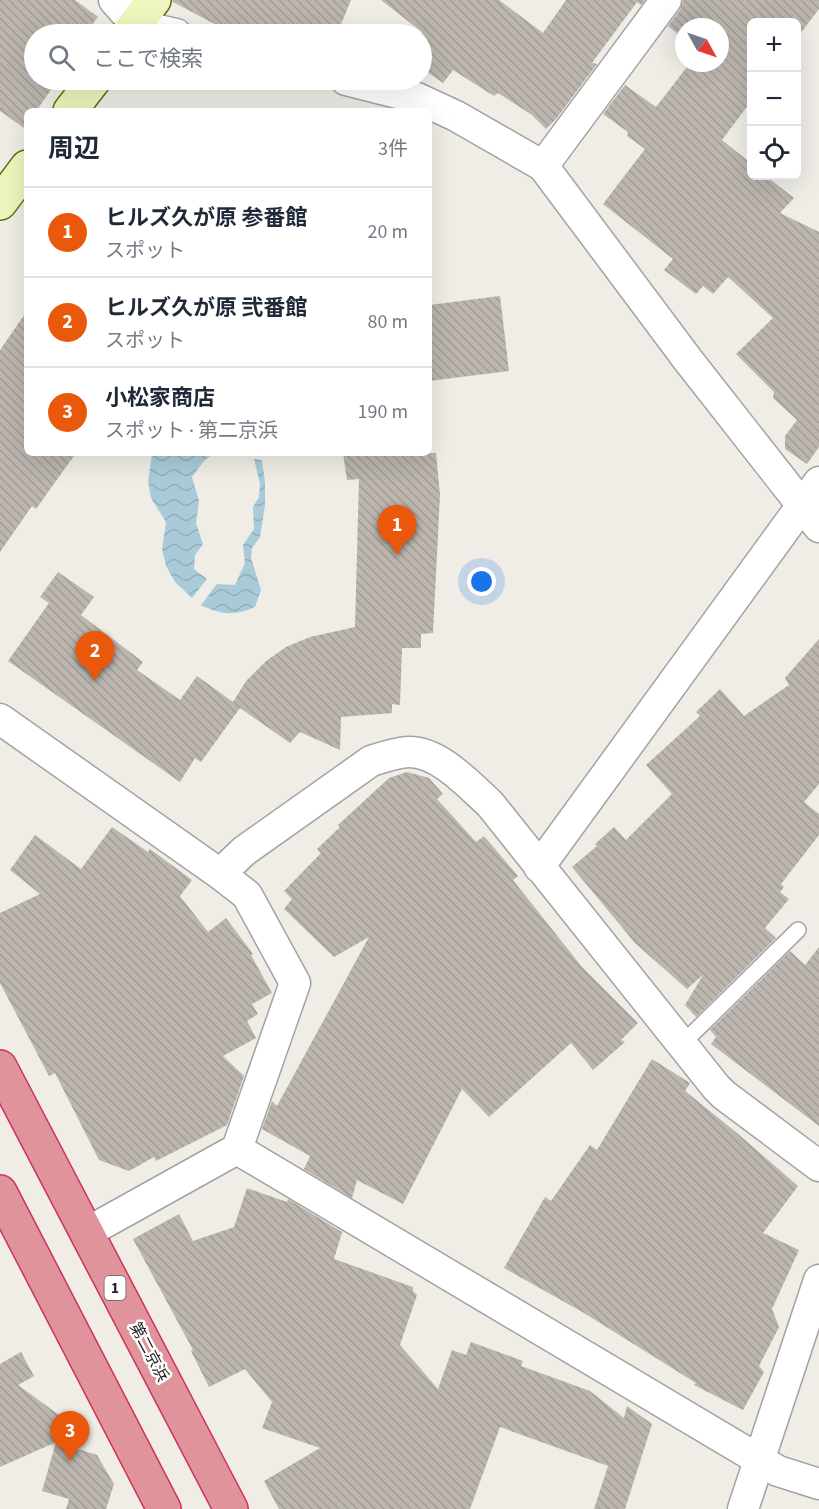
<!DOCTYPE html>
<html lang="ja">
<meta charset="utf-8">
<style>
body{margin:0;font-family:"Source Sans 3","Noto Sans JP",sans-serif;background:#f2f2f3;color:#1f2937}
.controls{position:absolute;right:18px;top:18px;display:grid;overflow:hidden;border-radius:9px;box-shadow:0 6px 24px #0002}
.controls button{width:54px;height:54px;display:grid;place-items:center;padding:0;border:0;border-bottom:2px solid #e0e1e3;background:#fff;color:#1f2937;font:30px sans-serif}
.compass{position:absolute;left:675px;top:18px;width:54px;height:54px;border-radius:50%;background:#fff;box-shadow:0 6px 24px #0002;rotate:130deg}
.you{position:absolute;left:482px;top:582px;width:21px;height:21px;margin:-15px;border:4px solid #fff;border-radius:50%;background:#1a73e8;box-shadow:0 0 0 9px #1a73e833}
.badge{display:grid;place-items:center;width:39px;height:39px;border-radius:50%;background:#ea580c;color:#fff;font-size:20px;font-weight:700}
.pin{position:absolute;translate:-50% -50px;filter:drop-shadow(0 2px 3px #0008)}
.pin::after{content:'';position:absolute;top:32px;width:21px;height:18px;background:inherit;clip-path:polygon(0 0,100% 0,50% 100%)}
.list{margin:0;padding:0;list-style:none}
h2{display:flex;justify-content:space-between;align-items:center;height:78px;margin:0;padding:0 24px;font-size:26px}
h2 small{font-size:20px;font-weight:400;color:#747a83}
.list li{display:grid;grid-template-columns:39px 1fr auto;gap:18px;align-items:center;box-sizing:border-box;height:90px;padding:0 24px;border-top:2px solid #e0e1e3}
.list b{display:block;font-size:22px;white-space:nowrap}
.list p{margin:0;font-size:20px;white-space:nowrap;color:#747a83}
.list em{font-size:20px;font-style:normal;color:#747a83}
.icon{flex:none;width:33px;height:33px;fill:none;stroke:currentColor;stroke-width:2;stroke-linecap:round;stroke-linejoin:round}
.map{position:relative;flex:none;width:819px;height:1509px;overflow:hidden}
.search{position:absolute;background:#fff;box-shadow:0 6px 24px #0002;left:24px;top:24px;width:408px;height:66px;display:flex;align-items:center;gap:15px;box-sizing:border-box;padding:0 21px;border-radius:33px;color:#747a83;font-size:22px}
.panel{position:absolute;background:#fff;box-shadow:0 6px 24px #0002;left:24px;top:108px;width:408px;height:348px;border-radius:9px}
.map>svg:first-child{display:block}
.water{fill:url(#water-waves)}
.building{fill:url(#building-back-hatch)}
.lines{fill:none;stroke-linecap:round;stroke-linejoin:round}
.lane-casing{stroke:#a3a3a3;stroke-width:18}
.street-casing{stroke:#a3a3a3;stroke-width:33}
.secondary-casing{stroke:#5d6f0d;stroke-width:36}
.highway-casing{stroke:#cf315b;stroke-width:36}
.lane{stroke:#fff;stroke-width:15}
.street{stroke:#fff;stroke-width:30}
.secondary{stroke:#eef5bd;stroke-width:33}
.highway{stroke:#e1939b;stroke-width:33}
.labels{text-anchor:middle;dominant-baseline:central;stroke-width:5;stroke-linejoin:round;paint-order:stroke}
.shield{fill:#fff;stroke:#626262;stroke-width:1.5}
.shield-label{font-size:15px;font-weight:bold;fill:#1f1f1f}
.street-label{font-size:16px;fill:#1f1f1f;stroke:#fff}
</style>
<div class="map">
<svg width="819" height="1509" viewBox="0 0 819 1509">
<defs>
<pattern id="water-waves" width="16" height="10" patternUnits="userSpaceOnUse" patternTransform="scale(1.5)"><rect width="16" height="10" fill="#a9cbd9"/><path d="M0 5q4-4 8 0t8 0" fill="none" stroke="#91aeba"/></pattern>
<pattern id="building-back-hatch" width="6" height="6" patternUnits="userSpaceOnUse" patternTransform="scale(1.5)"><rect width="6" height="6" fill="#bcb6af"/><path d="M-1 5l2 2M0 0l6 6M5-1l2 2" fill="none" stroke="#a19c96"/></pattern>
</defs>
<rect width="100%" height="100%" fill="#efede6"/>
<path class="water" d="M 152,453 L 214,453 L 204,461 L 192,477 L 199,501 L 196,523 L 203,544 L 195,555 L 194,569 L 207,579 L 192,598 L 175,582 L 166,566 L 162,549 L 166,522 L 151,498 L 148,482 Z
M 254,459 L 262,460 L 265,482 L 265,505 L 260,537 L 252,548 L 251,558 L 261,590 L 255,607 C 234,616 221,615 201,605 L 217,584 L 235,585 L 245,563 L 243,545 L 254,529 L 253,507 L 259,497 L 260,484 Z"/>
<path class="building" d="M 0,0 L 75,0 L 98,17 L 85,34 L 34,34 L 34,80 L 58,80 L 36,111 L 27,111 L 27,124 L 24,128 L 0,111 Z
M 172,0 L 351,0 L 337,34 L 250,34 L 231,25 L 224,29 L 173,2 Z
M 381,0 L 499,0 L 543,33 L 566,0 L 645,0 L 641,5 L 637,2 L 592,63 L 597,64 L 556,119 L 546,129 L 532,115 L 498,93 L 494,96 L 453,70 L 443,83 L 422,68 L 422,32 Z
M 683,0 L 819,0 L 819,9 L 796,39 L 796,22 L 752,22 L 752,100 L 722,140 L 752,164 L 752,176 L 766,176 L 794,198 L 780,213 L 819,232 L 819,447 L 807,464 L 785,449 L 785,436 L 797,420 L 773,398 L 774,392 L 736,354 L 773,318 L 728,277 L 713,294 L 703,286 L 696,294 L 664,270 L 673,259 L 603,204 L 645,149 L 627,136 L 628,132 L 603,114 L 625,85 L 656,107 L 690,63 L 720,63 L 720,27 L 684,27 L 684,39 L 668,26 L 680,10 Z
M 500,296 L 509,371 L 429,381 L 429,305 Z
M 27,311 L 27,453 L 76,453 L 36,509 L 32,506 L 0,552 L 0,350 Z
M 343,453 L 436,453 L 440,495 L 433,633 L 421,634 L 421,648 L 402,648 L 400,705 L 392,704 L 392,713 L 341,717 L 340,750 L 300,732 L 290,743 L 240,708 L 201,762 L 195,758 L 180,782 L 8,661 L 49,603 L 40,597 L 58,572 L 94,597 L 81,615 L 143,662 L 137,670 L 180,700 L 197,676 L 233,702 L 246,681 L 266,661 L 286,647 L 310,637 L 355,627 L 359,479 L 347,480 Z
M 819,639 L 819,784 L 804,802 L 819,814 L 819,835 L 781,884 L 784,887 L 780,892 L 789,899 L 765,928 L 776,938 L 696,1017 L 685,1005 L 703,975 L 687,989 L 635,943 L 572,867 L 597,846 L 595,844 L 614,827 L 626,840 L 672,794 L 646,765 L 700,716 L 696,712 L 720,689 L 744,716 L 789,685 L 785,678 Z
M 407,772 L 429,778 L 443,794 L 437,799 L 476,842 L 484,836 L 518,876 L 513,880 L 582,967 L 638,1023 L 621,1040 L 625,1042 L 593,1070 L 571,1043 L 489,1117 L 462,1089 L 403,1204 L 357,1180 L 352,1198 L 304,1169 L 310,1156 L 262,1129 L 272,1101 L 277,1106 L 369,937 L 334,957 L 284,909 L 292,899 L 284,891 L 321,853 L 317,849 L 340,827 L 338,825 L 389,778 Z
M 112,827 L 148,852 L 150,849 L 192,880 L 180,896 L 208,932 L 226,918 L 253,954 L 251,955 L 272,993 L 252,1004 L 258,1014 L 247,1021 L 256,1038 L 223,1056 L 244,1076 L 227,1125 L 156,1161 L 154,1157 L 129,1171 L 99,1160 L 55,1073 L 49,1076 L 0,983 L 0,913 L 40,894 L 10,870 L 35,835 L 81,869 Z
M 819,947 L 819,1126 L 711,1044 L 716,1037 L 710,1030 L 790,951 L 805,965 Z
M 652,1059 L 690,1083 L 685,1091 L 737,1133 L 798,1186 L 763,1233 L 799,1250 L 772,1309 L 779,1327 L 759,1366 L 764,1372 L 743,1410 L 694,1385 L 696,1383 L 584,1313 L 504,1268 L 545,1197 L 551,1201 L 590,1145 L 597,1150 Z
M 247,1188 L 287,1202 L 288,1199 L 342,1232 L 334,1259 L 413,1287 L 413,1291 L 417,1295 L 400,1345 L 438,1389 L 452,1350 L 466,1355 L 471,1342 L 523,1361 L 521,1366 L 590,1391 L 624,1418 L 627,1406 L 652,1424 L 625,1509 L 594,1509 L 608,1466 L 500,1427 L 470,1509 L 279,1509 L 264,1481 L 320,1448 L 262,1428 L 272,1402 L 245,1369 L 209,1387 L 191,1351 L 193,1350 L 133,1239 L 179,1214 L 193,1241 L 234,1227 Z
M 21,1352 L 34,1376 L 18,1385 L 81,1431 L 0,1467 L 0,1364 Z
M 56,1442 L 97,1455 L 114,1484 L 106,1509 L 66,1509 L 69,1499 L 42,1491 Z"/>
<g class="lines">
<defs>
<path id="lane" d="M 682,1044 L 798,930"/>
<path id="street" d="M 114,0 L 136,25 L 176,34
M 346,80 L 417,98 L 456,116 L 543,166 L 688,360 L 819,527
M 543,166 L 666,0
M 0,719 L 220,874 L 247,895 L 295,983 L 237,1149 L 86,1233
M 539,867 L 819,482
M 220,874 L 244,851 L 371,761 C 383,757 395,753 408,752 C 439,751 469,785 490,804 L 716,1087 L 724,1095 L 819,1166
M 237,1149 L 778,1471 L 819,1484
M 743,1509 L 819,1280"/>
<path id="secondary" d="M 128,34 L 154,0
M 70,111 L 94,80
M 0,203 L 27,167"/>
<path id="highway" d="M 0,1067 L 231,1509
M 0,1192 L 164,1509"/>
</defs>
<use href="#lane" class="lane-casing"/>
<use href="#street" class="street-casing"/>
<use href="#secondary" class="secondary-casing"/>
<use href="#highway" class="highway-casing"/>
<use href="#lane" class="lane"/>
<use href="#street" class="street"/>
<use href="#secondary" class="secondary"/>
<use href="#highway" class="highway"/>
</g>
<g class="labels">
<rect class="shield" x="104.5" y="1276" width="21" height="24" rx="4.5"/>
<g class="shield-label">
<text x="115" y="1288">1</text>
</g>
<g class="street-label">
<text transform="translate(149 1352) rotate(62)">第二京浜</text>
</g>
</g>
</svg>
<div class="controls">
<button>+</button>
<button>−</button>
<button><svg class="icon" aria-label="locate" viewBox="0 0 24 24"><circle cx="12" cy="12" r="6"/><path d="M12 2v4M12 18v4M2 12h4M18 12h4"/></svg></button>
</div>
<svg class="compass" viewBox="-18 -18 36 36"><path d="M0-13l5 13h-10z" fill="#e53935"/><path d="M0 13l5-13h-10z" fill="#747a83"/></svg>
<div class="you"></div>
<div class="pin badge" style="left:397px;top:555px">1</div>
<div class="pin badge" style="left:95px;top:681px">2</div>
<div class="pin badge" style="left:70px;top:1461px">3</div>
<div class="search"><svg class="icon" aria-label="search" viewBox="0 0 24 24"><circle cx="10" cy="10" r="6"/><path d="M15 15l6 6"/></svg>ここで検索</div>
<section class="panel">
<h2>周辺<small>3件</small></h2>
<ul class="list">
<li><span class="badge">1</span><div><b>ヒルズ久が原 参番館</b><p>スポット</p></div><em>20 m</em></li>
<li><span class="badge">2</span><div><b>ヒルズ久が原 弐番館</b><p>スポット</p></div><em>80 m</em></li>
<li><span class="badge">3</span><div><b>小松家商店</b><p>スポット · 第二京浜</p></div><em>190 m</em></li>
</ul>
</section>
</div>
